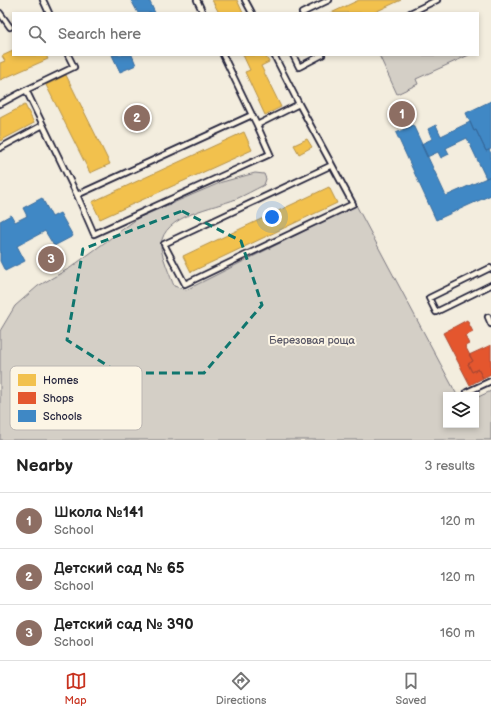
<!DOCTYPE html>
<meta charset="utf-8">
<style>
body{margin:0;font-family:"Balsamiq Sans",sans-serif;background:#f6f6f6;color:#222}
.controls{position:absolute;right:12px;bottom:12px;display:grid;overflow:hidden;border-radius:0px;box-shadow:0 2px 6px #0003}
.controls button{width:36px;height:36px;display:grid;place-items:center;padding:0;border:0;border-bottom:1px solid #e0e0e0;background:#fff;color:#222;font:20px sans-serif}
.you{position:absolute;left:272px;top:217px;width:14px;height:14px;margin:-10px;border:3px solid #fff;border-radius:50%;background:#1a73e8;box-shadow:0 0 0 6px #1a73e833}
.badge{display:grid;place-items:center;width:26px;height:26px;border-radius:50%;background:#c8321e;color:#fff;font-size:13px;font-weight:700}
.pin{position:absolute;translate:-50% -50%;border:2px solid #fff;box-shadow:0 1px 4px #0006}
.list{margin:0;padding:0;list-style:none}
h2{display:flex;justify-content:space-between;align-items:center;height:52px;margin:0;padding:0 16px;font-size:17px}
h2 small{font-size:13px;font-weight:400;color:#767676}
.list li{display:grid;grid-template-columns:26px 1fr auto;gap:12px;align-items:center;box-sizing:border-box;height:56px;padding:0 16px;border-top:1px solid #e0e0e0}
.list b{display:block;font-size:15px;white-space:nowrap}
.list p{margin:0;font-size:13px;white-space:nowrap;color:#767676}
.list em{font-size:13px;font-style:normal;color:#767676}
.icon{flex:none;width:22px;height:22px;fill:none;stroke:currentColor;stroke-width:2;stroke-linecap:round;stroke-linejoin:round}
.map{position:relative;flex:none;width:491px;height:440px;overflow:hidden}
.search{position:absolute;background:#fff;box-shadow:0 2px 6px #0003;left:12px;right:12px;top:12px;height:44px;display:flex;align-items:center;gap:10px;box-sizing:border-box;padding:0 14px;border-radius:0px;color:#767676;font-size:15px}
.sheet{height:220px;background:#fff}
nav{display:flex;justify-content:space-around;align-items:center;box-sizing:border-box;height:56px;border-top:1px solid #e0e0e0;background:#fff;font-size:11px;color:#767676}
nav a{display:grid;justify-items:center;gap:2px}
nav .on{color:#c8321e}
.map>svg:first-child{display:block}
.green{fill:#d4cfc6;stroke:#7b7880}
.homes{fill:#f2c14e;stroke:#b49148}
.shops{fill:#e4572e;stroke:#aa4732}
.schools{fill:#3f88c5;stroke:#36699c}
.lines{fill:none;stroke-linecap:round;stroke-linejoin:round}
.service-casing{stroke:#22223b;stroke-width:8}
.service{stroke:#fcf5e5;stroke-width:4.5}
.marked{fill:none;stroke:#0f766e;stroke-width:3;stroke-dasharray:8 5;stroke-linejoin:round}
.labels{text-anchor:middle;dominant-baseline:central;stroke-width:4;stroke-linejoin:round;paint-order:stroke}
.park-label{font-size:11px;fill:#575665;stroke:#fcf5e5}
.key{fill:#fcf5e5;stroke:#bbb6b2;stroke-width:1}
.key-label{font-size:11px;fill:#22223b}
</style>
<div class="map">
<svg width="491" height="440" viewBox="0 0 491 440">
<rect width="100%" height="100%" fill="#f3edde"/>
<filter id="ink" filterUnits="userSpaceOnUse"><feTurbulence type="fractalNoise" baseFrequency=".025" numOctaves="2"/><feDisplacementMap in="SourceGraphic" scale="8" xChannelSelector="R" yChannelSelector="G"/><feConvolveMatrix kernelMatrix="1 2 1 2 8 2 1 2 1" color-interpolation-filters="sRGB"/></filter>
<g filter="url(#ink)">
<path class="green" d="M 379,55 L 469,55 L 416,79 L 418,84 L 397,94 Z
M 255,173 L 264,174 L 266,179 L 264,185 C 254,190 245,195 236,199 C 214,208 163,215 161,245 C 160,252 171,278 174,286 L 186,290 L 356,205 L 457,395 L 446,395 L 446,425 L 476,425 L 476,398 L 491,391 L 491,440 L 0,440 L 0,331 L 15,306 L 38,286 L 70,268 L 138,218 L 222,182 Z"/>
<path class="homes" d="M 212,0 L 237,0 L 243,13 L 219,13 Z
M 359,0 L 401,0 L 373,13 L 331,13 Z
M 13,51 L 13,55 L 46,55 L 48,59 L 0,80 L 0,63 L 5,61 L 2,56 Z
M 243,55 L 265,55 L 269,62 L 261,66 L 281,107 L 265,115 L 245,72 L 250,70 Z
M 66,75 L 110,164 L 90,173 L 46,85 Z
M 25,105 L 34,123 L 0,141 L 0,118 Z
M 244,132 L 252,150 L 100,219 L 92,202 Z
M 307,139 L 312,147 L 299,154 L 294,145 Z
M 329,187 L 337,203 L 191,272 L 183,256 Z"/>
<path class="shops" d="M 467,320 L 473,332 L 465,336 L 469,344 L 465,346 L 473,361 L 468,364 L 472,372 L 478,369 L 483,378 L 470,385 L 443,333 Z
M 491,345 L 491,374 L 483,378 L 478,369 L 472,372 L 468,364 L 473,361 L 469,355 Z"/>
<path class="schools" d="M 131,0 L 149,0 L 155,13 L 138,13 Z
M 112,55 L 132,55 L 136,65 L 120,72 Z
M 491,101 L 491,149 L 486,151 L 476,130 L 474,131 L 466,113 Z
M 470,122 L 474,131 L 476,130 L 486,151 L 489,150 L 491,153 L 491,176 L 486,178 L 467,138 L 446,148 L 449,154 L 441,158 L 438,152 L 427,157 L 421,144 L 432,139 L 428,129 L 436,125 L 441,136 Z
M 413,125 L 446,196 L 491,176 L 491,195 L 436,220 L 396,133 Z
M 42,198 L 52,217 L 60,213 L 73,236 L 54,246 L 45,231 L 17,246 L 25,261 L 5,271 L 0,261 L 0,221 L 11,215 L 15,222 L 27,216 L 23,208 Z"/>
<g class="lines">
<defs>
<path id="service" d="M 43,0 L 49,13
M 197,0 L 203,13
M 245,0 L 252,13
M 0,13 L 10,27
M 302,13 L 329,0
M 410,13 L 437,0
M 274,55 L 299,104
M 293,55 L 299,67 L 322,55
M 0,104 L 26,90
M 252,115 L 257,125 L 299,104 L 332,165 L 164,244 L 185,284 L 353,204 L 332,165
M 43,125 L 26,90 L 74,67 L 68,55
M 0,148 L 43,125 L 77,195 L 252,115 L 223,55
M 77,195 L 94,234 L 270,154 L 257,125
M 491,269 L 490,268 L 429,298 L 436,312 L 491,285
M 488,317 L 491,324
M 467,392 L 491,381"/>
</defs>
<use href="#service" class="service-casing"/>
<use href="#service" class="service"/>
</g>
</g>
<path class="marked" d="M 182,211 L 241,241 L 262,305 L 204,373 L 119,373 L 67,340 L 83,249 Z"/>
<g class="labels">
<g class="park-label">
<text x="312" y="340">Березовая роща</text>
</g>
</g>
<rect x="10" y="366" width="132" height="64" rx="6" class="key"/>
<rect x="18" y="374" width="18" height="12" fill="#f2c14e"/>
<rect x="18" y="392" width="18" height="12" fill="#e4572e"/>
<rect x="18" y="410" width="18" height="12" fill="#3f88c5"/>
<g class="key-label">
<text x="43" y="384">Homes</text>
<text x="43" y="402">Shops</text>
<text x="43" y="420">Schools</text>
</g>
</svg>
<div class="controls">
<button><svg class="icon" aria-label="layers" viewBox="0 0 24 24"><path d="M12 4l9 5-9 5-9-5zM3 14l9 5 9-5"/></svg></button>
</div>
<div class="you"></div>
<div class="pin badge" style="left:402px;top:114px;background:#8d6e63">1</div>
<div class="pin badge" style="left:137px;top:118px;background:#8d6e63">2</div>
<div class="pin badge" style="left:51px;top:259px;background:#8d6e63">3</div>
<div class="search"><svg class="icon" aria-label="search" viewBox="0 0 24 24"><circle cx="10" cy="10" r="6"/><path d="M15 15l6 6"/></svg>Search here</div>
</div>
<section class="sheet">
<h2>Nearby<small>3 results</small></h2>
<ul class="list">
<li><span class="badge" style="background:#8d6e63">1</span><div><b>Школа №141</b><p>School</p></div><em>120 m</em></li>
<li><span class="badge" style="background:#8d6e63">2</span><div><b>Детский сад № 65</b><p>School</p></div><em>120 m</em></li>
<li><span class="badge" style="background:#8d6e63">3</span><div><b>Детский сад № 390</b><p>School</p></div><em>160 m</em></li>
</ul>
</section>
<nav>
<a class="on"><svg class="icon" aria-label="map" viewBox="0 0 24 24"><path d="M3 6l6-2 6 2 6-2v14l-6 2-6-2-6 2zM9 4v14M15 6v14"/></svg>Map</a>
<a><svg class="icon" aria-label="directions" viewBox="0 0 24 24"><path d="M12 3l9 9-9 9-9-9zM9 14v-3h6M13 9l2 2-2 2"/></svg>Directions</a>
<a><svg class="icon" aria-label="saved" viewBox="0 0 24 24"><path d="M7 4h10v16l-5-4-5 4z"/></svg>Saved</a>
</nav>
